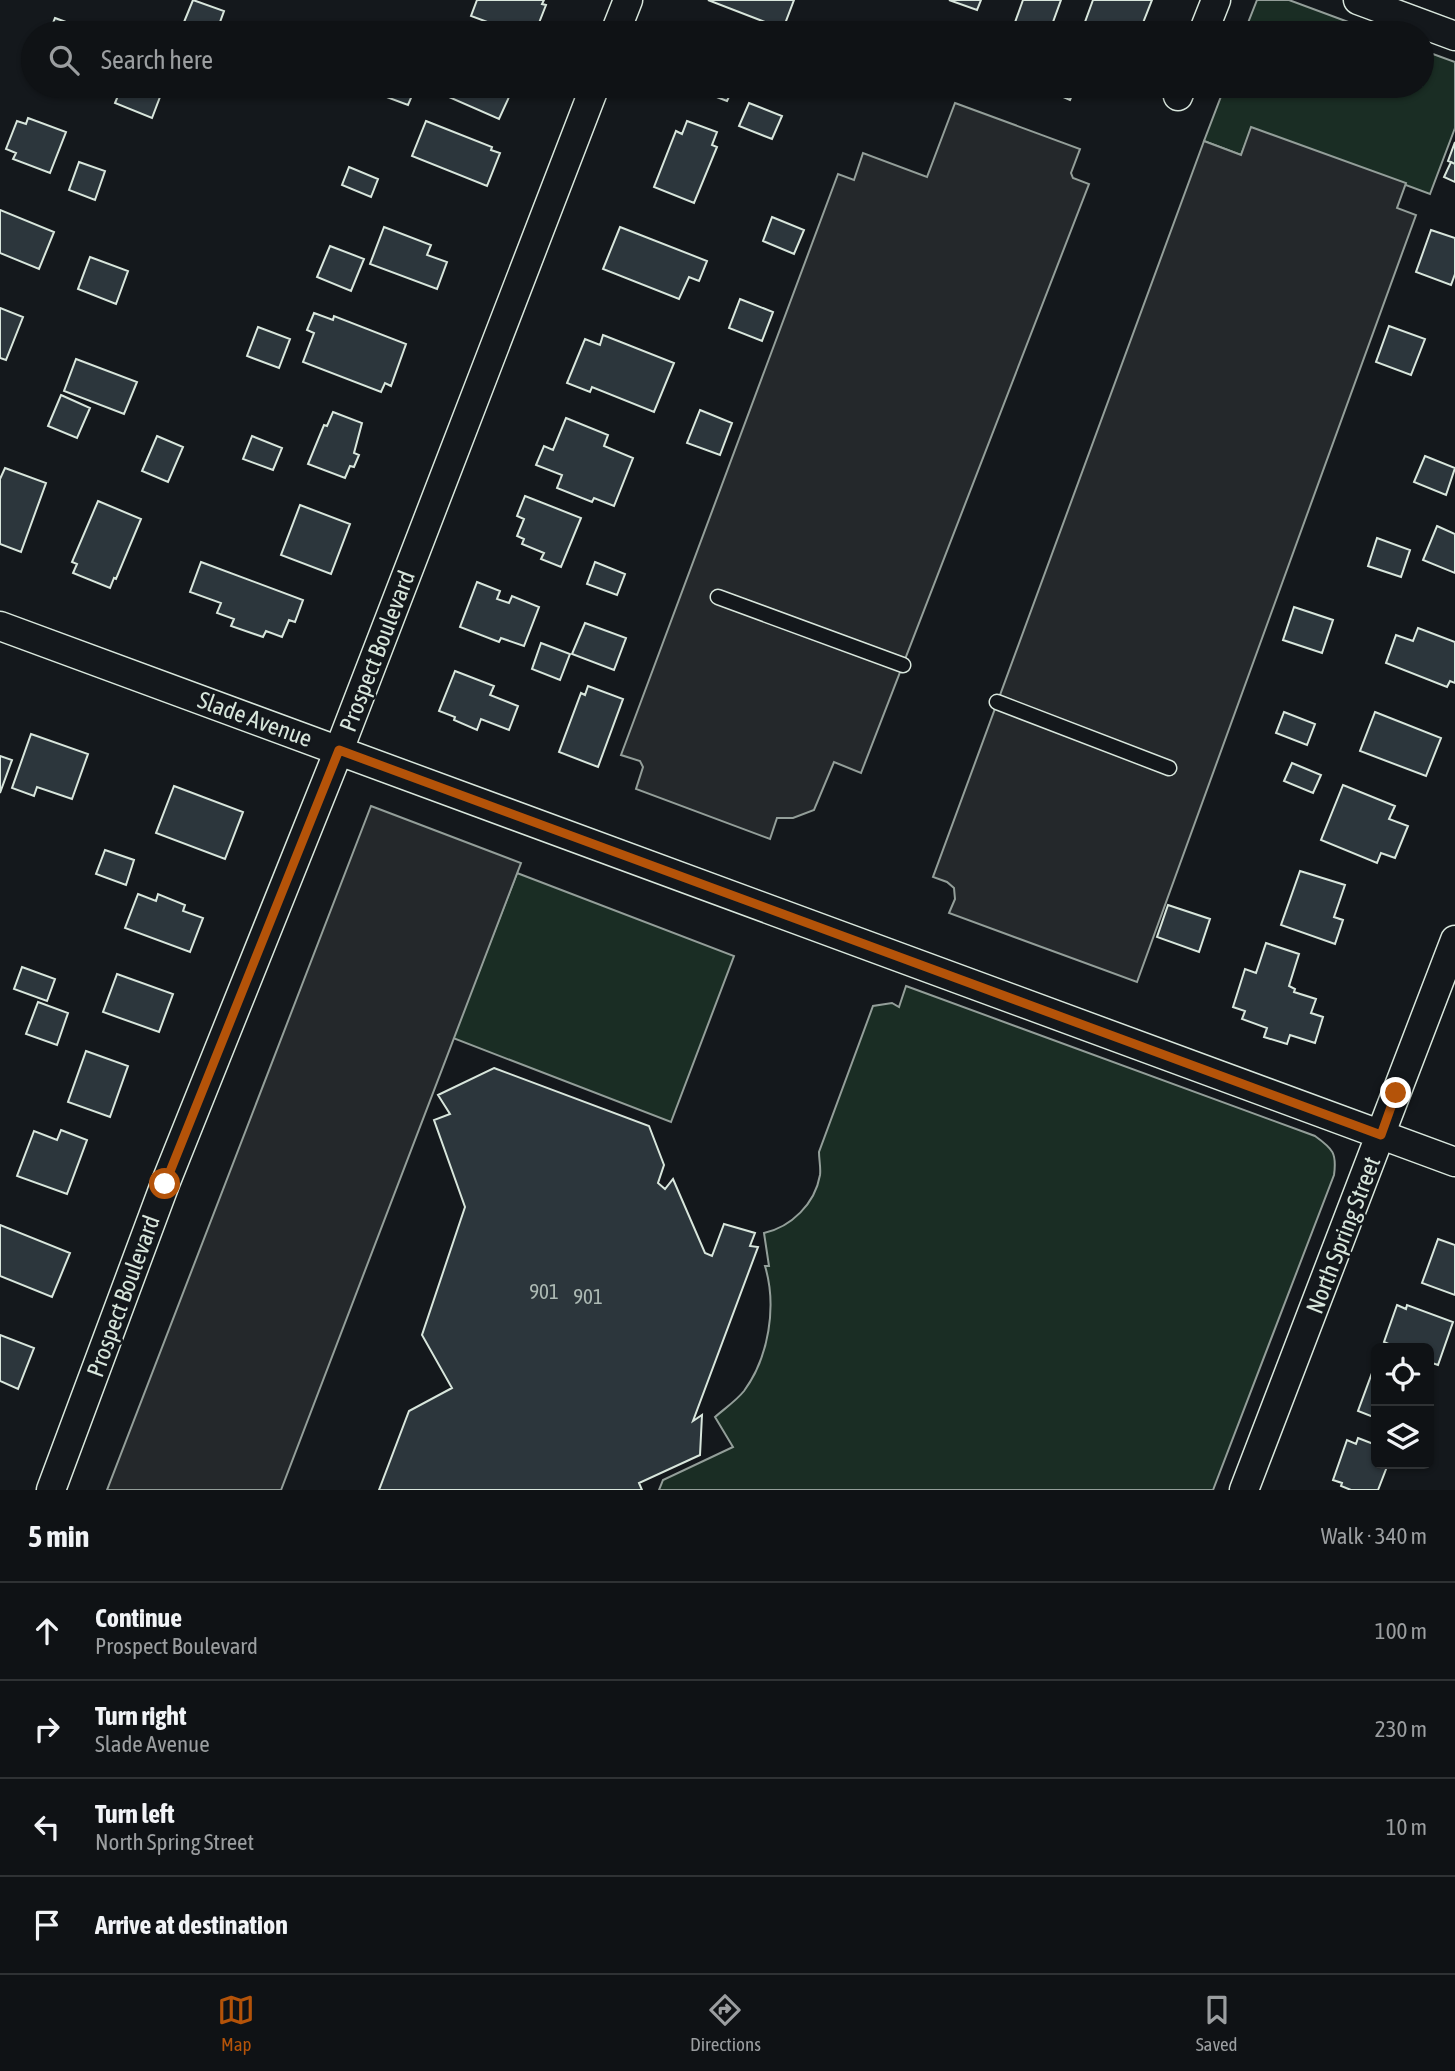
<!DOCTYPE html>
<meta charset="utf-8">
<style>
body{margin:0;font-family:"Asap Condensed",sans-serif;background:#1d2022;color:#f1f3f6}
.controls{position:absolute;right:21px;bottom:21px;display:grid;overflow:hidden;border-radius:10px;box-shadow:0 2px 5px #0004}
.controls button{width:63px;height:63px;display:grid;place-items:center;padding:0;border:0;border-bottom:2px solid #2f3234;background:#0f1215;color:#f1f3f6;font:35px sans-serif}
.stop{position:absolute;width:21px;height:21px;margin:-16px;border:5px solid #b45309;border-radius:50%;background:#fff}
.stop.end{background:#b45309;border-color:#fff;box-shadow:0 2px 7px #0008}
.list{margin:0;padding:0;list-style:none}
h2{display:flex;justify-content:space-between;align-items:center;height:91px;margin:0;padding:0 28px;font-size:30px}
h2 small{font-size:23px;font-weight:400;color:#9b9ea0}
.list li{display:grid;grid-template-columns:46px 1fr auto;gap:21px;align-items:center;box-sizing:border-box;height:98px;padding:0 28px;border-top:2px solid #2f3234}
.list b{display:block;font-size:26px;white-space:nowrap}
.list p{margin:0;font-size:23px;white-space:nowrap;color:#9b9ea0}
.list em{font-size:23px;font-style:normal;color:#9b9ea0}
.icon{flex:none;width:38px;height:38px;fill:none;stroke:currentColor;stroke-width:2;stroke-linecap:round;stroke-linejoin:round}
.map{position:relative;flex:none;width:1455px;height:1490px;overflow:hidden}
.search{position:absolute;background:#0f1215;box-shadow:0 2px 5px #0004;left:21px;right:21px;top:21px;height:77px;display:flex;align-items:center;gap:18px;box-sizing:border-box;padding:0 24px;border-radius:38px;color:#9b9ea0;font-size:26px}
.sheet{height:483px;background:#0f1215}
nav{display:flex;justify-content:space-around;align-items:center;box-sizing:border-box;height:98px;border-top:2px solid #2f3234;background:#0f1215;font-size:19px;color:#9b9ea0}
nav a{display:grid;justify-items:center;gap:4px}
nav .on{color:#b45309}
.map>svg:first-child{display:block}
.green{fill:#1a2d24;stroke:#939e99;stroke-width:2}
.parking{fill:#24282b;stroke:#939e99;stroke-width:2}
.building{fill:#2c363c;stroke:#d8e6dc;stroke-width:2}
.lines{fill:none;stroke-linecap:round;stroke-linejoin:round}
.service-casing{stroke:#d8e6dc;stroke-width:17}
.minor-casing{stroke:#d8e6dc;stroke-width:31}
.service{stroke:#14181c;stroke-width:14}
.minor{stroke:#14181c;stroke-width:28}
.route{stroke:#b45309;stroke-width:9}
.labels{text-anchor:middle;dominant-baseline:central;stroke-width:5;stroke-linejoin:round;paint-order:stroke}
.number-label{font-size:21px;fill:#adbab4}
.street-label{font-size:24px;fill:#d8e6dc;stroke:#14181c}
</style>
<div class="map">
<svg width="1455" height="1490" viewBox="0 0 1455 1490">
<rect width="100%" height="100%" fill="#14181c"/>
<path class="green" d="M 1257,0 L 1289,0 L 1378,33 L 1244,33 Z
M 1422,50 L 1455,62 L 1455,128 L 1430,194 L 1252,128 L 1241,155 L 1204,141 L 1225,86 L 1422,86 Z
M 517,873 L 734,956 L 671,1122 L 453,1038 Z
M 906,986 L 1315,1136 C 1333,1149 1337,1153 1334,1175 L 1213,1490 L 659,1490 L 663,1480 L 733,1447 L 715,1417 C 724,1409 736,1401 744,1391 C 769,1357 777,1306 765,1266 L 769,1266 L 764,1233 C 791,1227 815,1204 820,1175 C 821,1168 819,1160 819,1152 L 873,1006 L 892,1003 L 899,1007 Z"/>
<path class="parking" d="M 955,103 L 1080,149 L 1071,173 L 1073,178 L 1089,184 L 861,773 L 834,762 L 814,810 L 793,818 L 777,818 L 770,839 L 636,789 L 643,767 L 640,761 L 621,755 L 838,174 L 854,180 L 863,153 L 927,177 Z
M 1251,127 L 1406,183 L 1397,208 L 1416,215 L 1137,982 L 949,913 L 955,899 L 954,888 L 947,882 L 933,877 L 1204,141 L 1241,155 Z
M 371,806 L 521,863 L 281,1490 L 107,1490 Z"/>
<path class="building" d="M 193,0 L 224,11 L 216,33 L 198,33 L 182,27 Z
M 477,0 L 544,0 L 542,4 L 546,5 L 535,33 L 517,33 L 471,16 Z
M 708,0 L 794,0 L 783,29 Z
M 949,0 L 981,0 L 977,10 Z
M 1023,0 L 1061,0 L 1049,33 L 1027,33 L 1013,28 Z
M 1093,0 L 1152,0 L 1139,33 L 1081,33 Z
M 55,18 L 96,33 L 49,33 Z
M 122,86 L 156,86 L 163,89 L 152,118 L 115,103 Z
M 375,86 L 416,86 L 408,105 L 373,92 Z
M 445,86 L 514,86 L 499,119 L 442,94 Z
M 688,86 L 734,86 L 727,101 Z
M 1051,86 L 1076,86 L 1070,100 L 1049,91 Z
M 749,103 L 782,116 L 772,139 L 739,126 Z
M 28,118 L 66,132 L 50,173 L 13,159 L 16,153 L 6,149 L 17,121 L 26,124 Z
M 426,121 L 492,147 L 491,150 L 500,153 L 487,186 L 412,156 Z
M 687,121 L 717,132 L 712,145 L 717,147 L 694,203 L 654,187 L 676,131 L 682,134 Z
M 1455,142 L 1455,164 L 1448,161 Z
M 79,162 L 105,171 L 95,200 L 69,190 Z
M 1451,162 L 1455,164 L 1455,182 L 1444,177 Z
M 349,167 L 378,179 L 371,197 L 342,185 Z
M 0,210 L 54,232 L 39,269 L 0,253 Z
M 772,217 L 804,230 L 794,254 L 763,241 Z
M 384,227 L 431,245 L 427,255 L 447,262 L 437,289 L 370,264 Z
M 620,227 L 707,261 L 699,281 L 689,277 L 679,299 L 603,269 Z
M 1431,230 L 1455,238 L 1455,274 L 1451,285 L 1416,272 Z
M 330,246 L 364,259 L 351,291 L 317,277 Z
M 90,257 L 128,271 L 116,304 L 78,289 Z
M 740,299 L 773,312 L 762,341 L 729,328 Z
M 0,308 L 23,317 L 6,360 L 0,358 Z
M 314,313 L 333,320 L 334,316 L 406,344 L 391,386 L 385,383 L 381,392 L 303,362 L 314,333 L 307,330 Z
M 1389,326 L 1425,339 L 1411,375 L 1376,362 Z
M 258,327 L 290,339 L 279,368 L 247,356 Z
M 603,335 L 674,363 L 654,412 L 592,387 L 590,392 L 567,383 L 585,339 L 600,345 Z
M 76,359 L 137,382 L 124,414 L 64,391 Z
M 61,395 L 90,408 L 77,438 L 48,426 Z
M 700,410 L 732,423 L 720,455 L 687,443 Z
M 333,412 L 362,423 L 354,453 L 359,455 L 354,467 L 350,466 L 345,478 L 308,464 L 324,425 L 327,426 Z
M 566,418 L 608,435 L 604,446 L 633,458 L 614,506 L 594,498 L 592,502 L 557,488 L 562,475 L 536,465 L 544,446 L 553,450 Z
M 157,436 L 183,447 L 168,482 L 142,471 Z
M 252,436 L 282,448 L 273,470 L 243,459 Z
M 1425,456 L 1455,468 L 1446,495 L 1414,482 Z
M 5,468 L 46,483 L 21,552 L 0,544 L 0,479 Z
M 525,496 L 581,518 L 561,567 L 541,559 L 544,553 L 522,544 L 524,539 L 517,536 L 524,519 L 517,516 Z
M 98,501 L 141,519 L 116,579 L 114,578 L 110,588 L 73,573 L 77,564 L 72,562 Z
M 300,505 L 350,524 L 331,574 L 281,555 Z
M 1437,526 L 1455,534 L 1455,573 L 1423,560 Z
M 1377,538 L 1410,550 L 1401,577 L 1368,566 Z
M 201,562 L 303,600 L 295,622 L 289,620 L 282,637 L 266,631 L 263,637 L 231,626 L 234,619 L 217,613 L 221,603 L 190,592 Z
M 595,562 L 625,574 L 617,595 L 587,584 Z
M 477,582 L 500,591 L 497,599 L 509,603 L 512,596 L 539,607 L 524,646 L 501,638 L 499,642 L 460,627 Z
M 1294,607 L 1333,620 L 1322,653 L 1283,640 Z
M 585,623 L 626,638 L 614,670 L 572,654 Z
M 1418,628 L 1455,642 L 1455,683 L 1450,681 L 1447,687 L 1386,663 L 1396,635 L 1413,641 Z
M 541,643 L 570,654 L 560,680 L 532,669 Z
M 455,671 L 494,686 L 490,695 L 518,706 L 509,730 L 481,719 L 477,730 L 454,720 L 455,717 L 439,711 Z
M 588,686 L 623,699 L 598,767 L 559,752 L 581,693 L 585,695 Z
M 1284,712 L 1315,724 L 1307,745 L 1276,733 Z
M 1375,712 L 1441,738 L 1426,776 L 1360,751 Z
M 31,734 L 88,754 L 72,799 L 37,787 L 34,796 L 12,788 Z
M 0,756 L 12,760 L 0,793 Z
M 1292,763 L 1321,775 L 1313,793 L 1284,781 Z
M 1343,785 L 1395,806 L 1389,819 L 1408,826 L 1395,858 L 1381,853 L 1377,863 L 1321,840 Z
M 174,786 L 243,812 L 225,859 L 156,833 Z
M 105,850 L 134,860 L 126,885 L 96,874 Z
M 1300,871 L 1345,885 L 1334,917 L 1343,920 L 1335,944 L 1281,925 Z
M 138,894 L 156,901 L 158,894 L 185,905 L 183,911 L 203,918 L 190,952 L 125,928 Z
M 1168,905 L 1210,919 L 1199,952 L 1157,937 Z
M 1266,943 L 1299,954 L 1289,986 L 1295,989 L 1294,992 L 1316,999 L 1311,1013 L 1323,1017 L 1315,1043 L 1290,1035 L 1287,1044 L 1264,1037 L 1267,1028 L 1242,1019 L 1245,1011 L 1233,1007 L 1245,969 L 1256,973 Z
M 22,967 L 55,979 L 47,1001 L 14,989 Z
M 117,974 L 173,994 L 159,1032 L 103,1012 Z
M 38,1002 L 68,1013 L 57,1045 L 26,1034 Z
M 86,1051 L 128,1066 L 110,1117 L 68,1102 Z
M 494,1068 L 649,1126 L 664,1165 L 658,1183 L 665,1189 L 673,1179 L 705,1253 L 712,1256 L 724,1224 L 755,1233 L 750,1246 L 758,1247 L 693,1421 L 702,1415 L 700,1455 L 639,1483 L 642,1490 L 379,1490 L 409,1411 L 452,1388 L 422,1335 L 465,1207 L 434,1120 L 450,1114 L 438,1095 Z
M 61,1130 L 87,1140 L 67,1194 L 17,1176 L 34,1131 L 57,1140 Z
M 0,1225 L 70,1253 L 52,1297 L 0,1276 Z
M 1438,1239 L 1455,1245 L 1455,1295 L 1422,1283 Z
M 1397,1305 L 1406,1309 L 1407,1305 L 1453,1322 L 1438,1365 L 1429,1362 L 1429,1348 L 1392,1348 L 1391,1345 L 1384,1342 Z
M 0,1335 L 34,1348 L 18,1389 L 0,1381 Z
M 1372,1373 L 1376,1374 L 1376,1418 L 1358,1411 Z
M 1358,1438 L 1376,1445 L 1376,1464 L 1388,1464 L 1378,1490 L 1351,1490 L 1341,1486 L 1342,1483 L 1333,1480 L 1347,1440 L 1356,1444 Z"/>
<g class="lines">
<defs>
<path id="service" d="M 718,597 L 903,665
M 997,702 L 1169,768"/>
<path id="minor" d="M 1358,0 L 1455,36
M 615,33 L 628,0
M 1203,33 L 1216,0
M 1178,96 L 1182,86
M 0,626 L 1455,1162
M 51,1490 L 165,1184 L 339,750 L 595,86
M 1244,1490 L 1455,940"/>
</defs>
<use href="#service" class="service-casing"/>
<use href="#minor" class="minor-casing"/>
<use href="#service" class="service"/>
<use href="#minor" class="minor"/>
</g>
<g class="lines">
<path class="route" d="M 165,1184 L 339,750 L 1381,1135 L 1396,1093"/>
</g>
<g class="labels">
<g class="number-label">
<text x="544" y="1291">901</text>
<text x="588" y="1296">901</text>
</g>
<g class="street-label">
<text transform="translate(377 651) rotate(-69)">Prospect Boulevard</text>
<text transform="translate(255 719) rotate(20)">Slade Avenue</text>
<text transform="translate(1343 1235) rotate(-69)">North Spring Street</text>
<text transform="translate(123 1296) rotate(-70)">Prospect Boulevard</text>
</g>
</g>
</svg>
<div class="controls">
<button><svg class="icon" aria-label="locate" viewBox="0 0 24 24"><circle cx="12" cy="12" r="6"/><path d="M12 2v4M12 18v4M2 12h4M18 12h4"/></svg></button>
<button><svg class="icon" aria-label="layers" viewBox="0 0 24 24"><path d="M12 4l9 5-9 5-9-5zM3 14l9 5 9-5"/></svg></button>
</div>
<div class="stop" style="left:165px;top:1184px"></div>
<div class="stop end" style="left:1396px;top:1093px"></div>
<div class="search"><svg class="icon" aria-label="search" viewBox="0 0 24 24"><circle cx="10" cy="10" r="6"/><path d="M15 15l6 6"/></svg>Search here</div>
</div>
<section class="sheet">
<h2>5 min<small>Walk · 340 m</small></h2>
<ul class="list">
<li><svg class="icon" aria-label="ahead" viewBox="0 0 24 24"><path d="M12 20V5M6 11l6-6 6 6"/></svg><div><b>Continue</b><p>Prospect Boulevard</p></div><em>100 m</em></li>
<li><svg class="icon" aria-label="right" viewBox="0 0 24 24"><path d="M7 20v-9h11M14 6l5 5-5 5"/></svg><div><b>Turn right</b><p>Slade Avenue</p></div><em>230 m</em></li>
<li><svg class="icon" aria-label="left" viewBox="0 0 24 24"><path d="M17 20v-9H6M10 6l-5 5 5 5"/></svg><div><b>Turn left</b><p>North Spring Street</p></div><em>10 m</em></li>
<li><svg class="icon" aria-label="arrive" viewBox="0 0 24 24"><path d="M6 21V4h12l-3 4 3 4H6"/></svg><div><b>Arrive at destination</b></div></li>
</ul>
</section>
<nav>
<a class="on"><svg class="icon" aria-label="map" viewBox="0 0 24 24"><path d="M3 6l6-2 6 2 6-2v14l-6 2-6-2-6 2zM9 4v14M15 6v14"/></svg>Map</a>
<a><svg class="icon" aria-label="directions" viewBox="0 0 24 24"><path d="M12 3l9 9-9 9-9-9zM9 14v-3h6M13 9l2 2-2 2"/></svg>Directions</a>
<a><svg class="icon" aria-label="saved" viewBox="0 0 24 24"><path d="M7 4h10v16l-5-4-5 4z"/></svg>Saved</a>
</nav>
